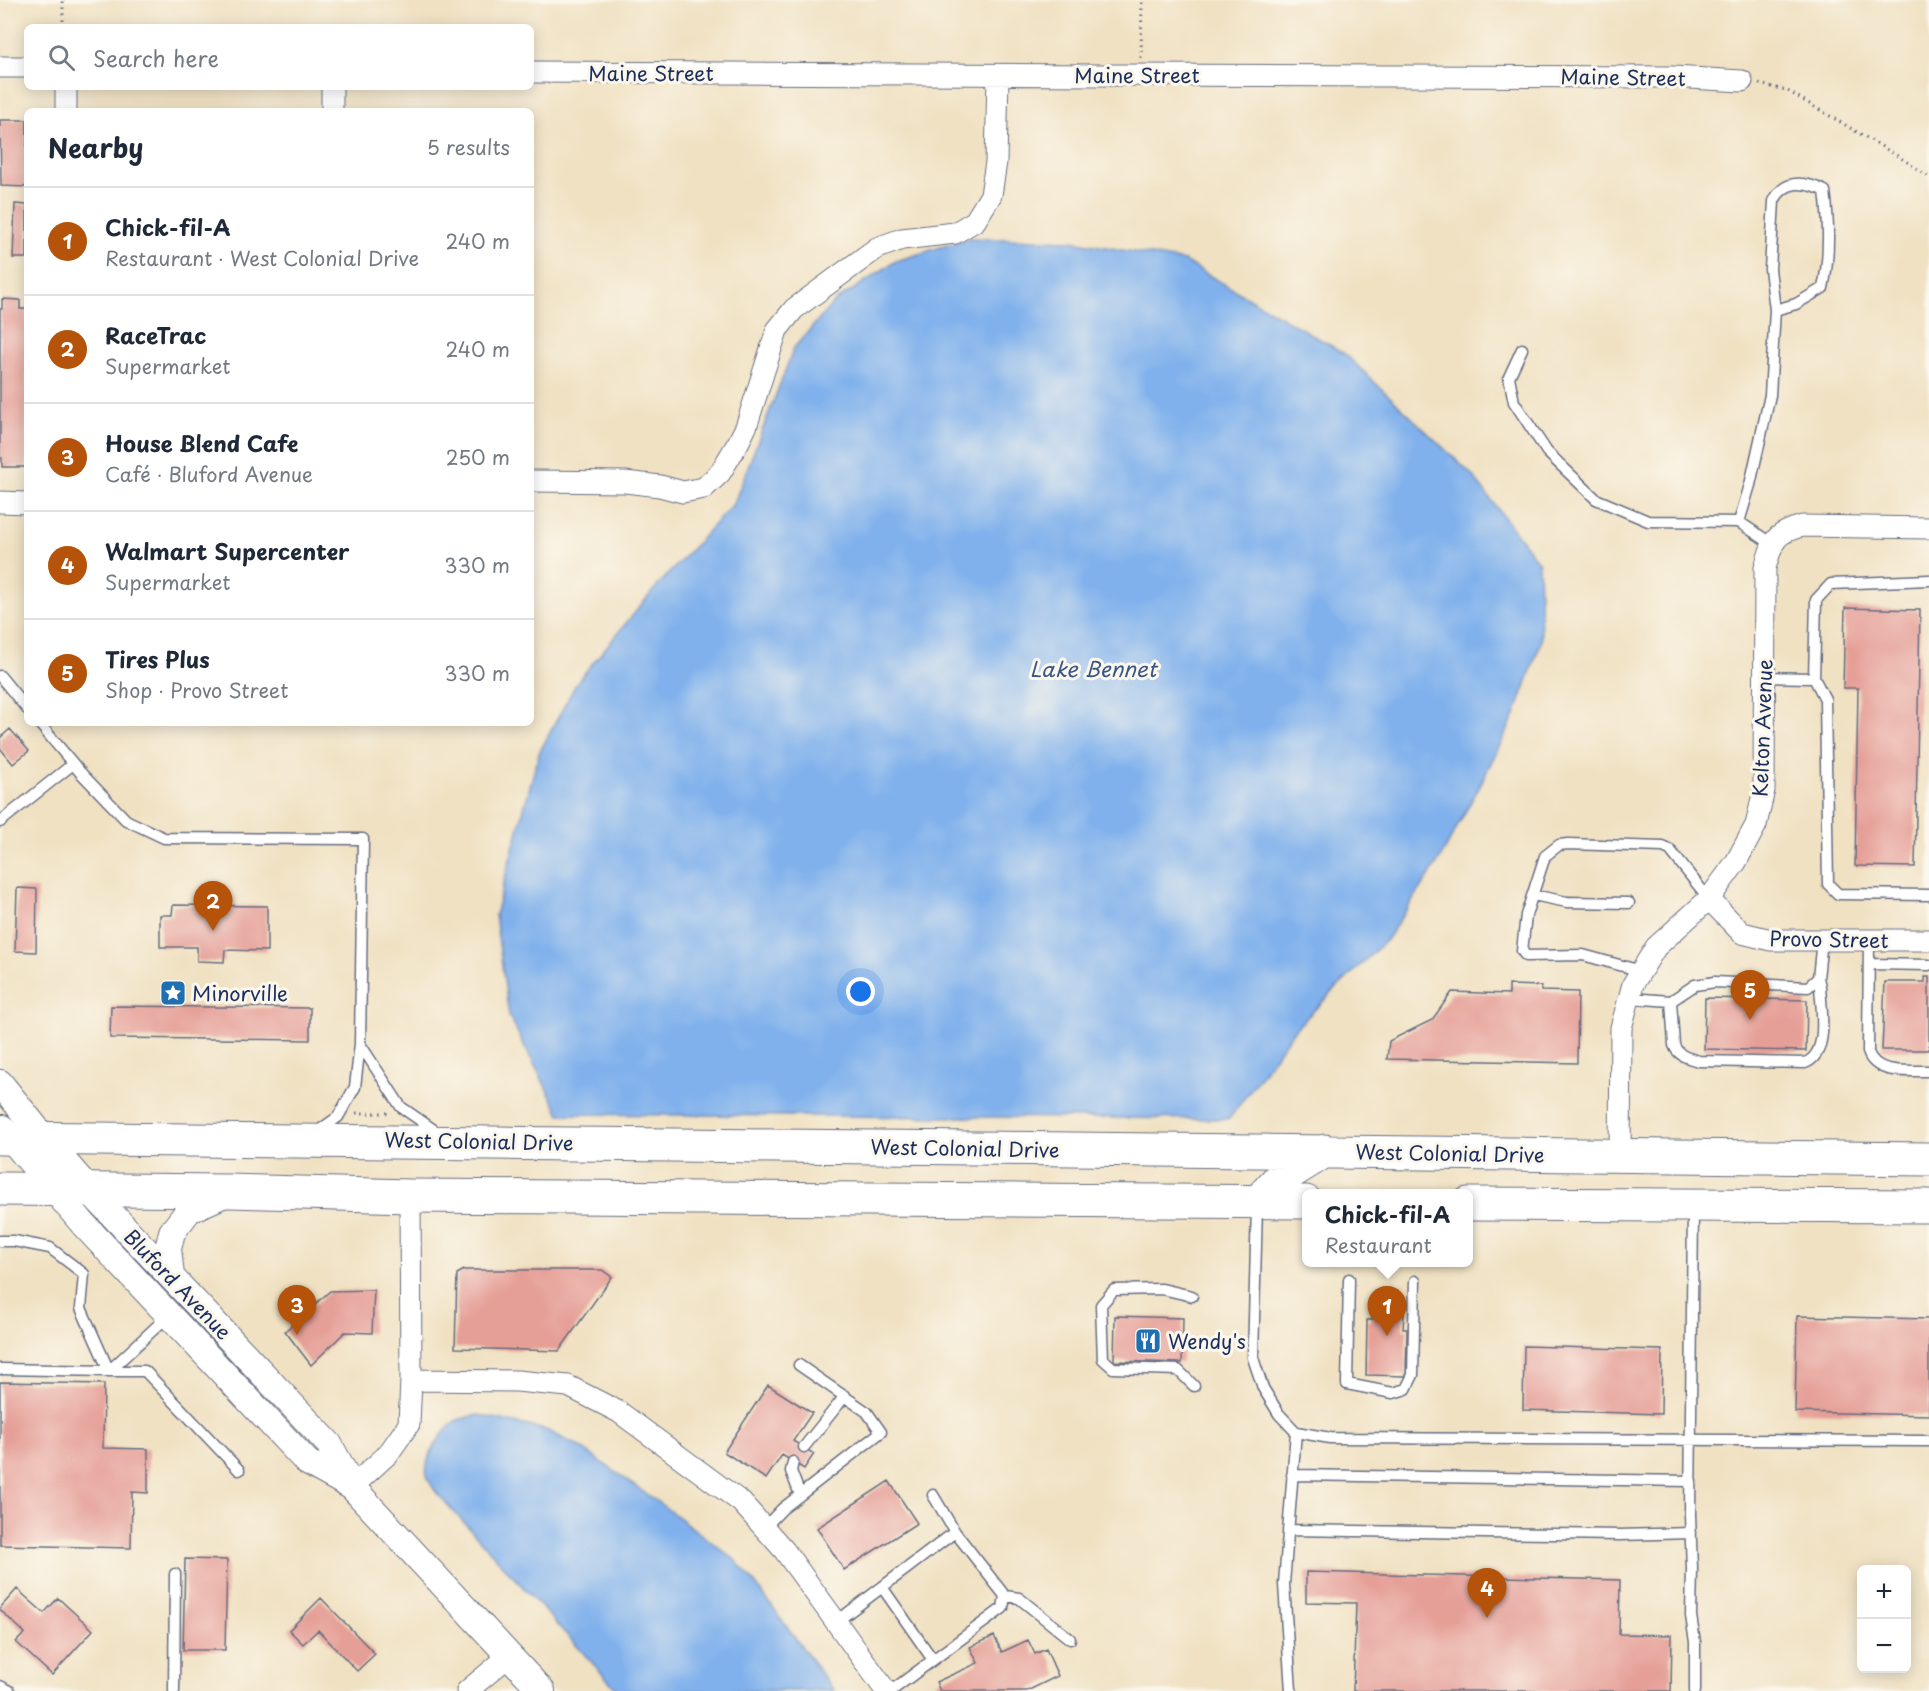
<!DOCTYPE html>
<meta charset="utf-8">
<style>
body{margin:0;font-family:"Playpen Sans",sans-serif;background:#f2f2f3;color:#1f2937}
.controls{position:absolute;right:18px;bottom:18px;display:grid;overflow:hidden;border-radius:9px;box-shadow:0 3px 15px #0003}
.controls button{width:54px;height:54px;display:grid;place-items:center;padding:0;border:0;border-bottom:2px solid #e0e1e3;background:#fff;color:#1f2937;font:30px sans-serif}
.you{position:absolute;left:861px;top:992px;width:21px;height:21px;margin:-15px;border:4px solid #fff;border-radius:50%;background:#1a73e8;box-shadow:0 0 0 9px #1a73e833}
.badge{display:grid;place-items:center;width:39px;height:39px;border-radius:50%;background:#b45309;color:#fff;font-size:20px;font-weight:700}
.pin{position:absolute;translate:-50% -50px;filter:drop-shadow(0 2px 3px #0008)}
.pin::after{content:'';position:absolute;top:32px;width:21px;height:18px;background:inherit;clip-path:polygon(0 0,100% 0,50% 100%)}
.popup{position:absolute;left:1302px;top:1189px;width:171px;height:78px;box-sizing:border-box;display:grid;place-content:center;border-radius:9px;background:#fff;filter:drop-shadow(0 2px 4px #0005);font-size:20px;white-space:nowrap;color:#747a83}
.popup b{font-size:22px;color:#1f2937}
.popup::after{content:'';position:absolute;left:50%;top:100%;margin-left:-12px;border:12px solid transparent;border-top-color:#fff}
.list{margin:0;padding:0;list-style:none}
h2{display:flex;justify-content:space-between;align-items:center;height:78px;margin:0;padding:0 24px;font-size:26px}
h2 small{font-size:20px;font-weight:400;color:#747a83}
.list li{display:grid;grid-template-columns:39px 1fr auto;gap:18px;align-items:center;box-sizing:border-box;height:108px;padding:0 24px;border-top:2px solid #e0e1e3}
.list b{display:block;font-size:22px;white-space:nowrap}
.list p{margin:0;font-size:20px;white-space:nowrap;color:#747a83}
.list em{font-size:20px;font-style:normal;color:#747a83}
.icon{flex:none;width:33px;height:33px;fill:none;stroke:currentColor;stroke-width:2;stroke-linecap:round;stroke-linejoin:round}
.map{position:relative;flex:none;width:1929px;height:1691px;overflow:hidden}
.search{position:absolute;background:#fff;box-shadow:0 3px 15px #0003;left:24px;top:24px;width:510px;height:66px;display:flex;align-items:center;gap:15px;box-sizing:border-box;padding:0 21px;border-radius:9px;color:#747a83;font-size:22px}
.panel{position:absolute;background:#fff;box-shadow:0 3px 15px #0003;left:24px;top:108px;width:510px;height:618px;border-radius:9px}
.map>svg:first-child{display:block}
.water{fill:#80b1ec;stroke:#4e70a5;stroke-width:1.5}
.building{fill:#e59f97}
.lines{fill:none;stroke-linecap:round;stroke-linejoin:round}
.service-casing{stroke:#666d81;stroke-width:13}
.minor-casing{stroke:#666d81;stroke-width:23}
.tertiary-casing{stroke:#666d81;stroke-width:28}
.trunk-casing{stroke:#666d81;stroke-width:35}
.path{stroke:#666d81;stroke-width:3;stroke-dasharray:1.5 4.5;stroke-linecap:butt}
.service{stroke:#fff;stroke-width:10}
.minor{stroke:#fff;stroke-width:21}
.tertiary{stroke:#fff;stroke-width:26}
.trunk{stroke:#fff;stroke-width:33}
.labels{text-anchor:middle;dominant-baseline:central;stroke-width:6;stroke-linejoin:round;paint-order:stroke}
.street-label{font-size:20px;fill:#1b2f5e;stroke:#fbf7ec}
.poi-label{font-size:20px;fill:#1b2f5e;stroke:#fbf7ec;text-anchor:start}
.water-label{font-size:21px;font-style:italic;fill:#395689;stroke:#fbf7ec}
</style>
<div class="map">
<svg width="1929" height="1691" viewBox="0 0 1929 1691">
<rect width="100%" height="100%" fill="#fbf7ec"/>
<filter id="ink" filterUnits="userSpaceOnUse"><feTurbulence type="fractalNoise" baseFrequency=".0167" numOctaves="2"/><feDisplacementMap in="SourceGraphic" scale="12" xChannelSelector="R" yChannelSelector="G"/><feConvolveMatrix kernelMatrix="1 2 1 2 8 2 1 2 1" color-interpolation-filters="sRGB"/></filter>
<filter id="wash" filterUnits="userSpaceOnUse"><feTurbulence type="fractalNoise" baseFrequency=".008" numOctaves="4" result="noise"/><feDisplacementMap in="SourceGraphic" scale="24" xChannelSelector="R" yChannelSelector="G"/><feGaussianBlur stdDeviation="1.35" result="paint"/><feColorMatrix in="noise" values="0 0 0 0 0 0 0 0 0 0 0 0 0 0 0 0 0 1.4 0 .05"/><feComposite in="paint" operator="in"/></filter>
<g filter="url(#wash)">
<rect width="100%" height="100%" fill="#f0e1c2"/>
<path class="water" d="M 970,238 L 1072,241 L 1184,261 L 1344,353 L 1472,475 L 1539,563 L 1541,642 L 1515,715 L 1479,787 L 1437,864 L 1386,940 L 1295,1029 L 1229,1119 L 560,1114 L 509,1016 L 495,915 L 539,753 L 577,682 L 652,592 L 734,503 L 794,348 L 834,302 L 896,261 Z
M 479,1415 L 546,1430 L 580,1447 L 666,1508 L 734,1559 L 754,1582 L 834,1691 L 618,1691 L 436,1492 C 432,1486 428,1481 427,1475 C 423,1458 443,1430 456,1421 C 464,1417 471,1416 479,1415 Z"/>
<g id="blocks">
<path class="building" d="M 0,120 L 27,120 L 27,187 L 1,186 Z
M 15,204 L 27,205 L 27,258 L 13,258 Z
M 2,299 L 20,300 L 20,309 L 27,309 L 27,467 L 2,467 L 2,458 L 0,458 L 0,309 L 2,309 Z
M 1845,608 L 1920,610 L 1915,867 L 1855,866 L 1858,688 L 1843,688 Z
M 10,729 L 29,751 L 13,764 L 0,748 L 0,738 Z
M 17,888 L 37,889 L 36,952 L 15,951 Z
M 173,905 L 267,906 L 267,951 L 225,950 L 224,962 L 197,961 L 197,947 L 160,947 L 160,915 L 172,915 Z
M 1925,977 L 1929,977 L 1929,1050 L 1882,1050 L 1885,982 L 1925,982 Z
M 1509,985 L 1541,986 L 1541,991 L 1578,992 L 1577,1063 L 1387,1059 L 1389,1041 L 1432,1020 L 1452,992 L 1509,994 Z
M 1705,998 L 1807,1000 L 1806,1051 L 1704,1049 Z
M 111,1006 L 310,1008 L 310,1040 L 110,1038 Z
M 464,1270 L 602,1270 L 612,1277 L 559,1351 L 455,1348 L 457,1274 Z
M 374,1290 L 372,1333 L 345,1332 L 311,1365 L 285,1331 L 330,1291 Z
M 1380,1297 L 1395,1297 L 1395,1302 L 1399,1302 L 1404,1313 L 1403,1329 L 1407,1329 L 1406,1376 L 1366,1375 L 1367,1320 L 1372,1320 L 1375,1303 L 1380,1302 Z
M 1115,1316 L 1183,1318 L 1182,1363 L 1114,1361 Z
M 1797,1316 L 1929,1319 L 1929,1415 L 1795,1412 Z
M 1524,1346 L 1662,1350 L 1661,1414 L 1523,1410 Z
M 0,1382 L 104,1384 L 103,1448 L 148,1449 L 148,1493 L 132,1492 L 131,1548 L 0,1545 Z
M 768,1385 L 812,1413 L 793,1441 L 814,1454 L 804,1469 L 782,1455 L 766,1479 L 724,1452 Z
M 889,1481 L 917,1523 L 844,1570 L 817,1528 Z
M 185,1559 L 227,1560 L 225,1650 L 183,1650 Z
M 1306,1572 L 1620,1580 L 1619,1634 L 1672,1635 L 1671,1691 L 1353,1691 L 1356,1603 L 1306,1602 Z
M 17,1589 L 44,1613 L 58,1598 L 93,1630 L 52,1675 L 16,1642 L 25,1633 L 0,1610 L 0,1608 Z
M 321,1598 L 375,1654 L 357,1671 L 318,1630 L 303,1644 L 289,1630 Z
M 994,1636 L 1002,1652 L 1028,1640 L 1035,1654 L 1046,1649 L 1058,1676 L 1027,1691 L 940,1691 L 936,1682 L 978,1663 L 970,1647 Z"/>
</g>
</g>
<g filter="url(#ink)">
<use href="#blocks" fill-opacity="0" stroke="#666d81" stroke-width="1.5"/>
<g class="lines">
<defs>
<path id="service" d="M 1522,349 L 1509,377 L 1514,402 L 1547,452 L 1596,499 L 1648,521 L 1739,522 L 1772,544
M 1739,522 L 1750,485 L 1770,395 L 1775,310 L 1770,269 L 1774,201 C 1785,178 1806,182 1825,191 C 1829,223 1830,256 1823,288 L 1796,304 L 1775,310
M 1929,580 L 1831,584 L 1816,600 L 1814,678 L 1825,699 L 1828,884 L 1838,894 L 1929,895
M 0,676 L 27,709
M 1764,677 L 1814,678
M 39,723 L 80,772 L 126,820 L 164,838 L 363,839 L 360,1044 L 355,1087 L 338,1117 L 317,1132
M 0,822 L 73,764
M 1533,895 L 1567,902 L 1629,903
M 1869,940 L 1868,1052 C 1876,1076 1909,1070 1929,1071
M 1869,964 L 1929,965
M 1641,971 L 1583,955 L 1526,956 L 1522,951 L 1526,915 L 1545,856 L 1559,845 L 1568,844 L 1663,847 L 1670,850 L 1709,899
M 1629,998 L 1671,1001 L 1695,985 L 1715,982 L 1808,987 L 1818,978 L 1822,940
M 1671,1001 L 1674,1045 C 1678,1056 1688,1058 1699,1061 L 1805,1063 C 1830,1054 1821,1008 1820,986 L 1818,978
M 360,1044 L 401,1107 L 437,1132
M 1257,1206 L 1253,1358 L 1263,1388 L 1279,1414 L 1296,1432 L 1330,1438 L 1929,1441
M 1693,1209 L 1690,1515 L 1692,1569 L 1691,1616 L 1695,1642 L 1695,1691
M 0,1241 L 14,1241 L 50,1248 L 84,1274 L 81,1308 L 109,1371 L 145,1371 L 239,1470
M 1349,1279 L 1347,1384 L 1393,1393 L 1406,1389 L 1413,1375 L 1415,1281
M 1192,1296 L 1162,1289 L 1114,1290 L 1101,1305 L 1103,1359 L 1113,1368 L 1178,1370 L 1194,1386
M 0,1369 L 109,1371 L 169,1315
M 804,1447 L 845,1396
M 793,1462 L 791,1471 L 800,1495
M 1292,1475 L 1691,1481
M 933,1495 L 955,1532
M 764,1528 L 782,1509 L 881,1432 L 867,1412 L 799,1365
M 1288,1530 L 1620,1535 L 1691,1533
M 882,1587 L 933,1660
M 1005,1596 L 1019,1598 L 1070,1639
M 836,1622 L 955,1532 L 1005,1596 L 1003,1608 L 891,1691
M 0,1686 L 10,1691
M 174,1691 L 175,1574
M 1291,1691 L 1284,1584 L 1296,1432"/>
<path id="minor" d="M 0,67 L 27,67
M 531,72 C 912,75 1292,75 1673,77 L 1742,81
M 66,111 L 66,87
M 332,111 L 332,87
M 531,481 L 625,482 L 660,486 L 683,492 L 704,488 L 720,473 L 738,443 L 746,427 L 777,330 L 794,309 L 877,248 L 902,239 L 955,233 L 975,221 L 991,195 L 996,162 L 998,76
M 0,502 L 27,503
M 1709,899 L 1742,933 L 1771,940 L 1929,940
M 1620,1156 L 1621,1028 L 1633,984 L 1656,947 L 1709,899 L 1736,862 L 1756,825 L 1764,790 L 1765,568 C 1773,541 1773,534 1802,526 L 1929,528
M 411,1380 L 517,1381 L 568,1386 L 619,1412 L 741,1502 L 784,1550 L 886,1691
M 352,1487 L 388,1454 L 409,1424 L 411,1380 L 410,1196
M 467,1691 L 509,1656"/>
<path id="tertiary" d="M 0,1083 L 44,1138 L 89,1190 L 329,1444 L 352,1487 L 542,1691
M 2,1128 L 85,1226 L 307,1462 L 352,1487
M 171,1276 L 168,1249 L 172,1232 L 189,1210 L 227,1193"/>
<path id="trunk" d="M 0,1138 C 643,1141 1286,1153 1929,1159
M 0,1189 L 230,1191 L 410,1196 L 1306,1202
M 1258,1202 L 1277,1181 L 1325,1151
M 1468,1204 L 1929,1206"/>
</defs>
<use href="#service" class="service-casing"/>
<use href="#minor" class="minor-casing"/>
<use href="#tertiary" class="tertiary-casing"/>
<use href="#trunk" class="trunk-casing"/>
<path class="path" d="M 63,27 L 63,0
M 1141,58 L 1142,0
M 1759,84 L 1786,90 L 1901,158 L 1929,177
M 356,1113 L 388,1113"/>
<use href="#service" class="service"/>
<use href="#minor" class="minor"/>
<use href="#tertiary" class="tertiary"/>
<use href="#trunk" class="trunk"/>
</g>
</g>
<defs>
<symbol id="sight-square" viewBox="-11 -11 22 22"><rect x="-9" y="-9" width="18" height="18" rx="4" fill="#1f6fb2" stroke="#fbf7ec"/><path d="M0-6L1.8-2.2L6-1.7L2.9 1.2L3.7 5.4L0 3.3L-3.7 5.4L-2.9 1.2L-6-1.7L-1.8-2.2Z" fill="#fff"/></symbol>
<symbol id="restaurant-square" viewBox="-11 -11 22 22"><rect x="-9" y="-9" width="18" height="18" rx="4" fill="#1f6fb2" stroke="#fbf7ec"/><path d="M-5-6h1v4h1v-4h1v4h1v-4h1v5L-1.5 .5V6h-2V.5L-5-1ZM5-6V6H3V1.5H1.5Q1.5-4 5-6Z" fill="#fff"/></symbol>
</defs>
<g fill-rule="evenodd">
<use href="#sight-square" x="158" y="978" width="30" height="30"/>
<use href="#restaurant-square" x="1133" y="1326" width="30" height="30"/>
</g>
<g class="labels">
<g class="street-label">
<text x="651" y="73">Maine Street</text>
<text x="1137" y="75">Maine Street</text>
<text transform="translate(1623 77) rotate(1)">Maine Street</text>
<text transform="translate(1762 728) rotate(-88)">Kelton Avenue</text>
<text transform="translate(1829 939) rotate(1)">Provo Street</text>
<text transform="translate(479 1141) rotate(1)">West Colonial Drive</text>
<text transform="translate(965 1148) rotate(1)">West Colonial Drive</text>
<text transform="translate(1450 1153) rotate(1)">West Colonial Drive</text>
<text transform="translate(178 1284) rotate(46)">Bluford Avenue</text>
</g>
<g class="poi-label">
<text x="192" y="993">Minorville</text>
<text x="1168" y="1341">Wendy's</text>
</g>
<g class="water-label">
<text x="1093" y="668">Lake Bennet</text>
</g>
</g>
</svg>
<div class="controls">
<button>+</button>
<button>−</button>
</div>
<div class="you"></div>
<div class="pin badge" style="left:1387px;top:1336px">1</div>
<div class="popup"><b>Chick-fil-A</b>Restaurant</div>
<div class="pin badge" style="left:213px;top:931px">2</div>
<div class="pin badge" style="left:297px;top:1335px">3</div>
<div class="pin badge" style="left:1487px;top:1618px">4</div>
<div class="pin badge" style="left:1750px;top:1020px">5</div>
<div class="search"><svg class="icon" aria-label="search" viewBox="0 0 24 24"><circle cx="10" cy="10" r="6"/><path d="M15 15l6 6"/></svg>Search here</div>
<section class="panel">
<h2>Nearby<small>5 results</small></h2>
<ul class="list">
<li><span class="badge">1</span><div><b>Chick-fil-A</b><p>Restaurant · West Colonial Drive</p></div><em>240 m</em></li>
<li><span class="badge">2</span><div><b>RaceTrac</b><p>Supermarket</p></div><em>240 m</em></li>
<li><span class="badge">3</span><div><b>House Blend Cafe</b><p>Café · Bluford Avenue</p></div><em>250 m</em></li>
<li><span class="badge">4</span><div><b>Walmart Supercenter</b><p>Supermarket</p></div><em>330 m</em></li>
<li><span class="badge">5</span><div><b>Tires Plus</b><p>Shop · Provo Street</p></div><em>330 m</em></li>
</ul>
</section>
</div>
